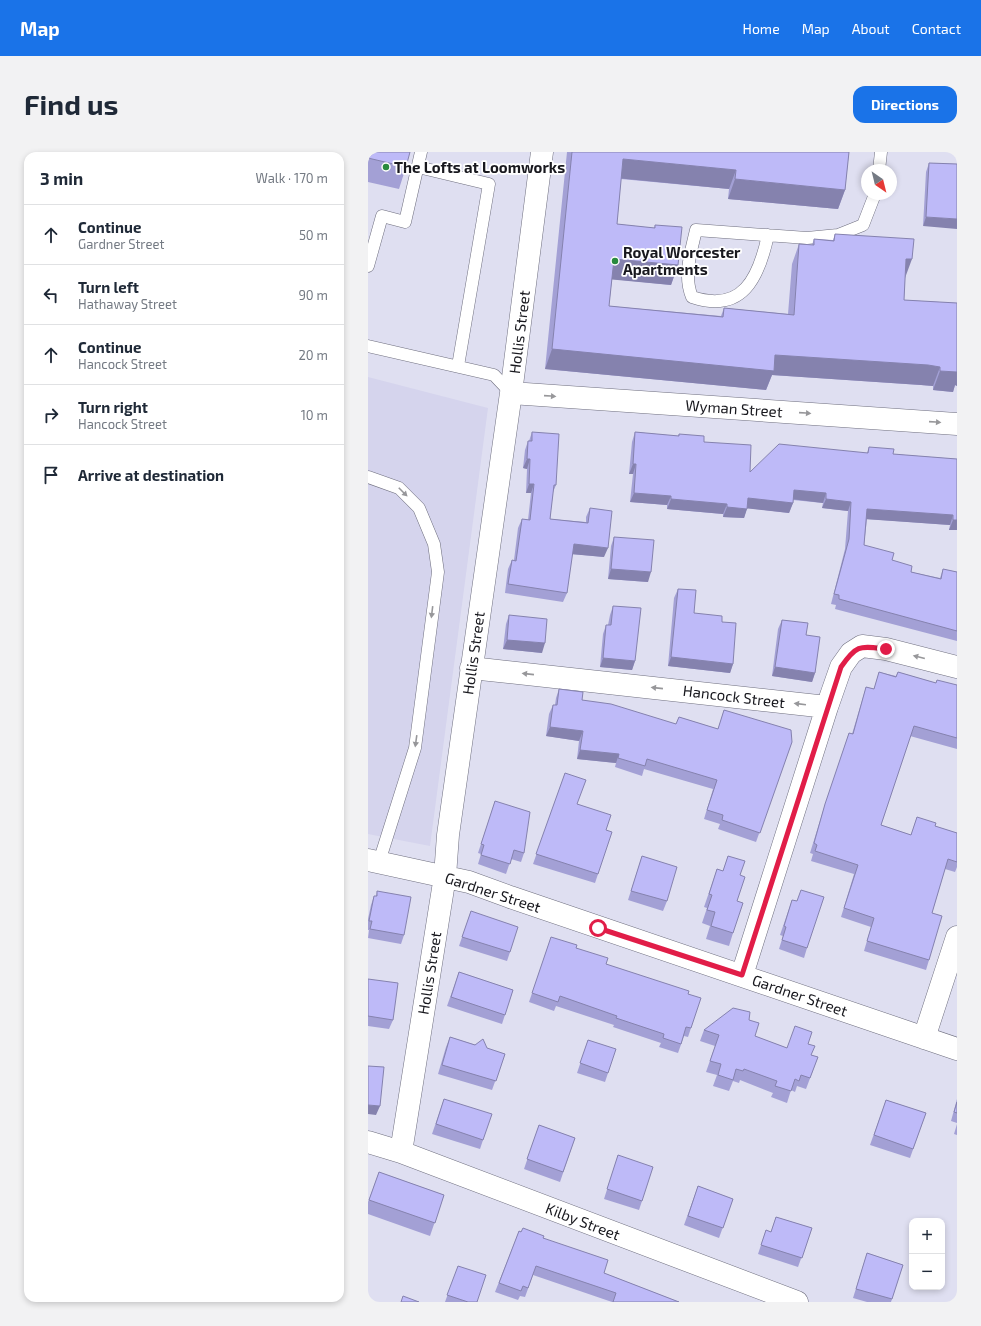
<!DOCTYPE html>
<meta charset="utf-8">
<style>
body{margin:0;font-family:"Exo 2",sans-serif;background:#f2f2f3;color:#1f2937}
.controls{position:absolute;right:12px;bottom:12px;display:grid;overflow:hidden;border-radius:8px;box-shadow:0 2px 6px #0003}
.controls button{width:36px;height:36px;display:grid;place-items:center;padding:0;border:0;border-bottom:1px solid #e0e1e3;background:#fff;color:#1f2937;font:20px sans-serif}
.compass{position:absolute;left:493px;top:12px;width:36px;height:36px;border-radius:50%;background:#fff;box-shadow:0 2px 6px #0003;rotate:145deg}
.stop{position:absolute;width:12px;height:12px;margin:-9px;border:3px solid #e11d48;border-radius:50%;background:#fff}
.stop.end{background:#e11d48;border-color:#fff;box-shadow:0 1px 4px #0008}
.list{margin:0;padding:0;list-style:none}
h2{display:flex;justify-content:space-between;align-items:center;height:52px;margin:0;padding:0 16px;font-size:17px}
h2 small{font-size:13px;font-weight:400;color:#747a83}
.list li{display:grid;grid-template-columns:26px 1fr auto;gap:12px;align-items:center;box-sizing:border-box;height:60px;padding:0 16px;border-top:1px solid #e0e1e3}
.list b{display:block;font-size:15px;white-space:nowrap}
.list p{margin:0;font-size:13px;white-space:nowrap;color:#747a83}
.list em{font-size:13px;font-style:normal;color:#747a83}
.icon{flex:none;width:22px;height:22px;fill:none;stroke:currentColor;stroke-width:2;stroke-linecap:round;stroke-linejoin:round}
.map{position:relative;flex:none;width:589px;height:1150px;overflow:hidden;border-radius:12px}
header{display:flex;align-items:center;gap:24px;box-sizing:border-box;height:56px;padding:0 20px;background:#1a73e8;color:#fff}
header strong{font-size:19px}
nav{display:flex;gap:22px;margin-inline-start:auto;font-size:14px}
.intro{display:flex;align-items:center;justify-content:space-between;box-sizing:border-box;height:96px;padding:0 24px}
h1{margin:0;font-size:28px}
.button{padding:10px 18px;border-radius:12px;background:#1a73e8;color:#fff;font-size:14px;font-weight:700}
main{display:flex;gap:24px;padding:0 24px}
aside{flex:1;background:#fff;border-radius:12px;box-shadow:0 2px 6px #0003}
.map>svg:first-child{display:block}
.built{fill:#d5d4ed}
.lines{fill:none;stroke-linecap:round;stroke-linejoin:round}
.lane-casing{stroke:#6f6f7f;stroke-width:13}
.street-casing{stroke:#6f6f7f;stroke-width:23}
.lane{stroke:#fff;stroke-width:12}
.street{stroke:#fff;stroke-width:22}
.wall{fill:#a3a0d5}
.shaded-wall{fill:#8582ae}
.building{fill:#bebaf8;stroke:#8582ae}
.oneway{fill:#97979a}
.route{stroke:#e11d48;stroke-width:5}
.poi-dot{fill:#298a3e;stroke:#fff;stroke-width:1.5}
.labels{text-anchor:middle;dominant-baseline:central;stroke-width:3.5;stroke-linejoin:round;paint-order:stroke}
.poi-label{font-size:15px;font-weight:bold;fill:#18181e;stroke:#fff;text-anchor:start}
.street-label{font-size:15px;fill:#18181e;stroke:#fff}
</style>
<header>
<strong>Map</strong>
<nav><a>Home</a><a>Map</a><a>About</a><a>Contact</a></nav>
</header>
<div class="intro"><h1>Find us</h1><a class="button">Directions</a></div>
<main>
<aside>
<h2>3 min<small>Walk · 170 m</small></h2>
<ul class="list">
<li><svg class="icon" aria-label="ahead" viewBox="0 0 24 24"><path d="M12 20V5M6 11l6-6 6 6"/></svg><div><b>Continue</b><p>Gardner Street</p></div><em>50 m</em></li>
<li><svg class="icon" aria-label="left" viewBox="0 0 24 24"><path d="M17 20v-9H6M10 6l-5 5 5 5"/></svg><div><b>Turn left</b><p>Hathaway Street</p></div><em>90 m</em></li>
<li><svg class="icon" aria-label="ahead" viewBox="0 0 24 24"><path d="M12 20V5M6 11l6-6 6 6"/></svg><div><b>Continue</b><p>Hancock Street</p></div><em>20 m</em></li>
<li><svg class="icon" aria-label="right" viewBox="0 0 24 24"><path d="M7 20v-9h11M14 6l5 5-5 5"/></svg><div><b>Turn right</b><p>Hancock Street</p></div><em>10 m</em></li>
<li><svg class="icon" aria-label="arrive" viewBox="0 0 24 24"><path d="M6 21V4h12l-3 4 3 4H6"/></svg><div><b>Arrive at destination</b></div></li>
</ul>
</aside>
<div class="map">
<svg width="589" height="1150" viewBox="0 0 589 1150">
<rect width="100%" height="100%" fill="#dfdff1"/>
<path class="built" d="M 0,225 L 120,256 L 62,694 L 0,682 Z"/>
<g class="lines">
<defs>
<path id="lane" d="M 50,15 L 121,32 L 90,214
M 511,18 L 513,0
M 400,83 C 391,125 375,162 324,145 C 315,123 323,100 328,78 L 439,86 L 470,83 L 495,73 L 507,42
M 0,114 L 14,64 L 37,70 L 53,0
M 0,194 L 126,223 L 143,241
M 0,325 L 31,336 L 51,356 L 66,392 L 70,420 L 47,596 L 11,710"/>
<path id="street" d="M 143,241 L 589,272
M 103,516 L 459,555 L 473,515 L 483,501 L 494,494 L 518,497 L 589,515
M 0,708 L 101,730 L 142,745 L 589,897
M 374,823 L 459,555
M 556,886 L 589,785
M 0,990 L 33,1000 L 429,1150
M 33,1000 L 77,724 L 80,683 L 143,241 L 174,0"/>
</defs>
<use href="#lane" class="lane-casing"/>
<use href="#street" class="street-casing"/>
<use href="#lane" class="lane"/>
<use href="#street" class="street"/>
</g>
<path class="wall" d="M 0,0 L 38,15 L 31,37 L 0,30 Z
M 199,0 L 481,0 L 477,38 L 470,57 L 360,47 L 361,37 L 253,27 L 249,72 L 286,76 L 287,73 L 310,113 L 303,133 L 244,127 L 241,154 L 353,164 L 356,156 L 420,162 L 424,112 L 431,92 L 444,93 L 446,87 L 465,88 L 467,82 L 537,126 L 536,148 L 589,151 L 589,234 L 587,233 L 585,240 L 565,238 L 565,234 L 553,233 L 404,223 L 398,238 L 177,217 Z
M 561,11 L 589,12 L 555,74 L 558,20 Z
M 164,280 L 188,333 L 185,340 L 182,367 L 218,370 L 218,365 L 222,356 L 236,405 L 204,402 L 199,441 L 195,450 L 137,441 L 140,417 L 144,408 L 146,408 L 150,376 L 154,367 L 160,368 L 163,341 L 158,341 L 159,317 L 155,316 L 157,298 L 160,289 L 161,289 Z
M 267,280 L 310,284 L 311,282 L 336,290 L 382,320 L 499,301 L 501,295 L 525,302 L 589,307 L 589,378 L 581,378 L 582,373 L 499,367 L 496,393 L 524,408 L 543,420 L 572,426 L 575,417 L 589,420 L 589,489 L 467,457 L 468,453 L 463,452 L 477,397 L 480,359 L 454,356 L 455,351 L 425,348 L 425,351 L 421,361 L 379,356 L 376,366 L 355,365 L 355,362 L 299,357 L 299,353 L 262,350 L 265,322 L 261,322 L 264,290 Z
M 246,385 L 280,430 L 240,427 L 243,394 Z
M 310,437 L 326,461 L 365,512 L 362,521 L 300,514 L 306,446 Z
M 245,454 L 267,509 L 264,518 L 232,515 L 235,482 L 238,473 L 240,473 L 242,463 Z
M 141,463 L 174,501 L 135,497 L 138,472 Z
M 414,468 L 438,483 L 447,521 L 444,530 L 404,524 L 410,477 Z
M 511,520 L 528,524 L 530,520 L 568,531 L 589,533 L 589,597 L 542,584 L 513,673 L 543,683 L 549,665 L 567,674 L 589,681 L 589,715 L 587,720 L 577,717 L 564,761 L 561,808 L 558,818 L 496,799 L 503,775 L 473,765 L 486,722 L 443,709 L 445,702 L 442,701 L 454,662 L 481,581 L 484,582 L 495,545 L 498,535 L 506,537 Z
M 191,537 L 214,548 L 308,572 L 311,565 L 350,577 L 356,558 L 424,590 L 388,690 L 350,677 L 352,672 L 336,667 L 345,637 L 276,617 L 274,624 L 247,615 L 248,611 L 209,607 L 211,589 L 178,584 L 181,562 L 185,553 L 187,553 L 188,546 Z
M 197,621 L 209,652 L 238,678 L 230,722 L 227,731 L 165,712 Z
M 127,649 L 156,701 L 153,710 L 143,707 L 138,722 L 110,712 L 113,702 L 110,701 Z
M 274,704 L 299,749 L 295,759 L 260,748 Z
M 360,704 L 372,723 L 365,781 L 361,794 L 338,787 L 342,774 L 334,771 L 339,756 L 336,755 L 349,717 L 355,719 Z
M 9,739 L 36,783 L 33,792 L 0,786 L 1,778 L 0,778 L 0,767 L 3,753 L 6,744 L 8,744 Z
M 424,748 L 439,796 L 436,806 L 411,797 L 415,784 L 412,783 Z
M 103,759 L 142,800 L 139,809 L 91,794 Z
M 180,794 L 208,796 L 238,812 L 320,842 L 323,876 L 320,885 L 316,884 L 310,901 L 291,895 L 293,891 L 245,875 L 246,873 L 188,854 L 186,859 L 161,850 Z
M 91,820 L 145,838 L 134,872 L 79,854 Z
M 0,827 L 25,868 L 21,877 L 0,874 Z
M 381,868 L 387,884 L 419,896 L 440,892 L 443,903 L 450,905 L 438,937 L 429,934 L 427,940 L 423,938 L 419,951 L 403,945 L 405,941 L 372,928 L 371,931 L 365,929 L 361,939 L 345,934 L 349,923 L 338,920 L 347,894 L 332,889 L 336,878 Z
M 82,885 L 137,902 L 124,938 L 70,922 L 78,895 Z
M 220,888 L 240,921 L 237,930 L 209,921 Z
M 76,947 L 115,988 L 112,997 L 64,982 Z
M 589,947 L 589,971 L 583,969 Z
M 518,948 L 558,961 L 542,1006 L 502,993 Z
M 589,972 L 589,983 L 586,982 Z
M 171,973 L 207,986 L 192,1030 L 156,1017 Z
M 250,1003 L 274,1049 L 271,1058 L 236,1047 Z
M 11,1020 L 76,1043 L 62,1084 L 0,1062 L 0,1050 Z
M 330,1034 L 365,1047 L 351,1086 L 316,1073 Z
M 408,1065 L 444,1076 L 430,1115 L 390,1102 L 398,1078 L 403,1080 Z
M 151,1079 L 175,1086 L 236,1121 L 311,1150 L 244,1150 L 165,1123 L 157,1145 L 152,1144 L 150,1148 L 127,1140 Z
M 499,1101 L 535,1113 L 523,1150 L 499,1150 L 485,1146 Z
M 90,1114 L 109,1150 L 77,1150 Z"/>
<path class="shaded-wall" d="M 255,7 L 368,18 L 361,37 L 248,26 Z
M 367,27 L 477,38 L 470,57 L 360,47 Z
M 558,65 L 589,67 L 589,77 L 555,74 Z
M 246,107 L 310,113 L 303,133 L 239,127 Z
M 538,107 L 544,107 L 537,126 Z
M 184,197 L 407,203 L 560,213 L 572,215 L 565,234 L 553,233 L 404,223 L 398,238 L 177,217 Z
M 572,219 L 589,220 L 589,234 L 587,233 L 585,240 L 565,238 Z
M 159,307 L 162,307 L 159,317 L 155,316 Z
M 265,312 L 268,312 L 265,322 L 261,322 Z
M 161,332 L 166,332 L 163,341 L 158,341 Z
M 426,338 L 458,341 L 455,351 L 423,347 Z
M 266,341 L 303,344 L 299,353 L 262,350 Z
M 380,346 L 425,351 L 421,361 L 376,356 Z
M 303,347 L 359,352 L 355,362 L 299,357 Z
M 458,347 L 483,350 L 480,359 L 454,356 Z
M 359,355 L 379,357 L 376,366 L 355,365 Z
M 499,357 L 585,363 L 582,373 L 496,367 Z
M 585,368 L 589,368 L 589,378 L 581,378 Z
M 206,392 L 240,396 L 236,405 L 202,402 Z
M 243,417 L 283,420 L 280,430 L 240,427 Z
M 139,488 L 177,491 L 174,501 L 135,497 Z
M 303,505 L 365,512 L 362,521 L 300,514 Z
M 235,506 L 267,509 L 264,518 L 232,515 Z
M 407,515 L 447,521 L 444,530 L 404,524 Z
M 182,575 L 215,579 L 211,589 L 178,584 Z
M 212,598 L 251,602 L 248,611 L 209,607 Z
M 0,953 L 12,954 L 8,963 L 0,962 Z"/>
<path class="building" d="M 0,0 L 42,0 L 38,15 L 0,6 Z
M 204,0 L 481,0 L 477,38 L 367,27 L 368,18 L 255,7 L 249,72 L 287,76 L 287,73 L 314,75 L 310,113 L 246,107 L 241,154 L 355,165 L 356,156 L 426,163 L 431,92 L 446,93 L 446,87 L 466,89 L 467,82 L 546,87 L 544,107 L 538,107 L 536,148 L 589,151 L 589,220 L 572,219 L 572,215 L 560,213 L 407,203 L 406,219 L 184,197 Z
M 561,11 L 589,12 L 589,67 L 558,65 Z
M 164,280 L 191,282 L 188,333 L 186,333 L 182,367 L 220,371 L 222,356 L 244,359 L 240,396 L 206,392 L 199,441 L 140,432 L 144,408 L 148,409 L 154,367 L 162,368 L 166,332 L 161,332 L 162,307 L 159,307 L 160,289 L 164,289 Z
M 267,280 L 311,284 L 311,282 L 336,284 L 336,290 L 383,293 L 382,320 L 411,292 L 500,301 L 501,295 L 526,297 L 525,302 L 589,307 L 589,368 L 585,368 L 585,363 L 499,357 L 496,393 L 526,401 L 524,408 L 544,414 L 543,420 L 573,427 L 575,417 L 589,420 L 589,479 L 471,447 L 471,443 L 466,442 L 481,387 L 483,350 L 458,347 L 458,341 L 426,338 L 425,351 L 380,346 L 379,357 L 359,355 L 359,352 L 303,347 L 303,344 L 266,341 L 268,312 L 265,312 Z
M 246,385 L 286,388 L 283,420 L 243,417 Z
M 310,437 L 328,438 L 326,461 L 354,464 L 354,470 L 368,471 L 365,512 L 303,505 Z
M 245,454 L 273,456 L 267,509 L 235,506 L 238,473 L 243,473 Z
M 141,463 L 179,467 L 177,491 L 139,488 Z
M 414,468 L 440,471 L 438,483 L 452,485 L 447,521 L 407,515 Z
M 511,520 L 528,525 L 530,520 L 568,531 L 569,528 L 589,533 L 589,586 L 546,574 L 513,673 L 543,683 L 549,665 L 568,671 L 567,674 L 589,681 L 589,710 L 580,707 L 564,761 L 574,764 L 561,808 L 499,789 L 506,766 L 476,756 L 490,713 L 447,699 L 449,693 L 446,691 L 457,652 L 481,581 L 485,582 L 498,535 L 506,537 Z
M 191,537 L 215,540 L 214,548 L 243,552 L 308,572 L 311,565 L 350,577 L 356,558 L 423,578 L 424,590 L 392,681 L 354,668 L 355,663 L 339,658 L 349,628 L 279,607 L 277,614 L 250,606 L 251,602 L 212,598 L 215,579 L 182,575 L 185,553 L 189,553 Z
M 197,621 L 218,628 L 209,652 L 243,663 L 238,678 L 244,680 L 230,722 L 168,702 Z
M 127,649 L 162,660 L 156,701 L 146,698 L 142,712 L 113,703 L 116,693 L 113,692 Z
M 274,704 L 309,715 L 299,749 L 263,739 Z
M 360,704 L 377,709 L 372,723 L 377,725 L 369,749 L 375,751 L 365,781 L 343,774 L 347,760 L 339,758 L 344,743 L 341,742 L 349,717 L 355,719 Z
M 433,738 L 456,745 L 439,796 L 414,788 L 418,775 L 416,774 L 424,748 L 429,749 Z
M 9,739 L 43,745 L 36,783 L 2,777 L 4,769 L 1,769 L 6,744 L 9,744 Z
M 103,759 L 150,775 L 142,800 L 94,785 Z
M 183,785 L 209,793 L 208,796 L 240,806 L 238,812 L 321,839 L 320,842 L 333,846 L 323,876 L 318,875 L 313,892 L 295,886 L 296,882 L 248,866 L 249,864 L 192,844 L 190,850 L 164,841 Z
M 91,820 L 145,838 L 137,863 L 83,845 Z
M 0,827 L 30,831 L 25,868 L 0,864 Z
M 365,856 L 382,860 L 381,868 L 391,871 L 387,884 L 419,896 L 427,874 L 444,880 L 440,892 L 447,894 L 443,903 L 450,905 L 442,926 L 433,923 L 431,929 L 427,927 L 423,939 L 407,934 L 409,929 L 376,917 L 375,919 L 368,917 L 365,928 L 350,923 L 353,912 L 342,909 L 351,883 L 336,878 Z
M 82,885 L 107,893 L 115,887 L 119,896 L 137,902 L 128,929 L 74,913 Z
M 220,888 L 248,897 L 240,921 L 212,911 Z
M 0,914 L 16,915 L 12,954 L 0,953 Z
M 76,947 L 124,962 L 115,988 L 68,972 Z
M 518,948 L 558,961 L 545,997 L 506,983 Z
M 589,950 L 589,961 L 586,960 Z
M 171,973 L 207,986 L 195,1020 L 159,1007 Z
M 250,1003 L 285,1015 L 274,1049 L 239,1037 Z
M 11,1020 L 76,1043 L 67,1071 L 1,1048 Z
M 330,1034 L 365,1047 L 355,1076 L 320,1064 Z
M 408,1065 L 444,1076 L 434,1106 L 393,1093 L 398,1078 L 403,1080 Z
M 155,1076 L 176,1084 L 175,1086 L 240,1108 L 236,1121 L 311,1150 L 245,1150 L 248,1141 L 168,1114 L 160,1136 L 155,1134 L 153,1139 L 131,1131 L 151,1079 L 153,1080 Z
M 499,1101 L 535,1113 L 524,1147 L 488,1137 Z
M 90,1114 L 118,1123 L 109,1150 L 100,1150 L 79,1143 Z
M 35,1144 L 51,1150 L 33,1150 Z"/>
<defs><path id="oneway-solid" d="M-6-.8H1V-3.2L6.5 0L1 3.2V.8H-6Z"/></defs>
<g class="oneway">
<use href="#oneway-solid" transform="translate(182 244) rotate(4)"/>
<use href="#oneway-solid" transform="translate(437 261) rotate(4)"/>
<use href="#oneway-solid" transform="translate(567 270) rotate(4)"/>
<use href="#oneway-solid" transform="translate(35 340) rotate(45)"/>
<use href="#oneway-solid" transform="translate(64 460) rotate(97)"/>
<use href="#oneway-solid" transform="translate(551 505) rotate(-166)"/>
<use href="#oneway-solid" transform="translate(160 522) rotate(-174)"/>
<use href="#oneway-solid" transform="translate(289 536) rotate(-174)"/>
<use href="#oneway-solid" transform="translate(432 552) rotate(-173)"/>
<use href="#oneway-solid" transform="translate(48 589) rotate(98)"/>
</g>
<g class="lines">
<path class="route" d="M 230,776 L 374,823 L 473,515 C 489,492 492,494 518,497"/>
</g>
<g class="poi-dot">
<circle cx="18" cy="15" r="4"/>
<circle cx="247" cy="109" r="4"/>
</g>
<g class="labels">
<g class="poi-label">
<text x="26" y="15">The Lofts at Loomworks</text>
<text x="255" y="100">Royal Worcester<tspan x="255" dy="17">Apartments</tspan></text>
</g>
<g class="street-label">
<text transform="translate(151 180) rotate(-83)">Hollis Street</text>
<text transform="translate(366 256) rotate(4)">Wyman Street</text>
<text transform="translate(105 501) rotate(-82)">Hollis Street</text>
<text transform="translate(366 544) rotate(7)">Hancock Street</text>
<text transform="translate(125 740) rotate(18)">Gardner Street</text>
<text transform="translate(61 821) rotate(-81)">Hollis Street</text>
<text transform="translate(432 843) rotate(19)">Gardner Street</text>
<text transform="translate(215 1069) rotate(21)">Kilby Street</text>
</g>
</g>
</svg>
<div class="controls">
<button>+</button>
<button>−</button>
</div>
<svg class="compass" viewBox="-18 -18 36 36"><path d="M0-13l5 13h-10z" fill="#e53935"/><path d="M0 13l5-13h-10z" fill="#747a83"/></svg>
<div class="stop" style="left:230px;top:776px"></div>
<div class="stop end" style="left:518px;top:497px"></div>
</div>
</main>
